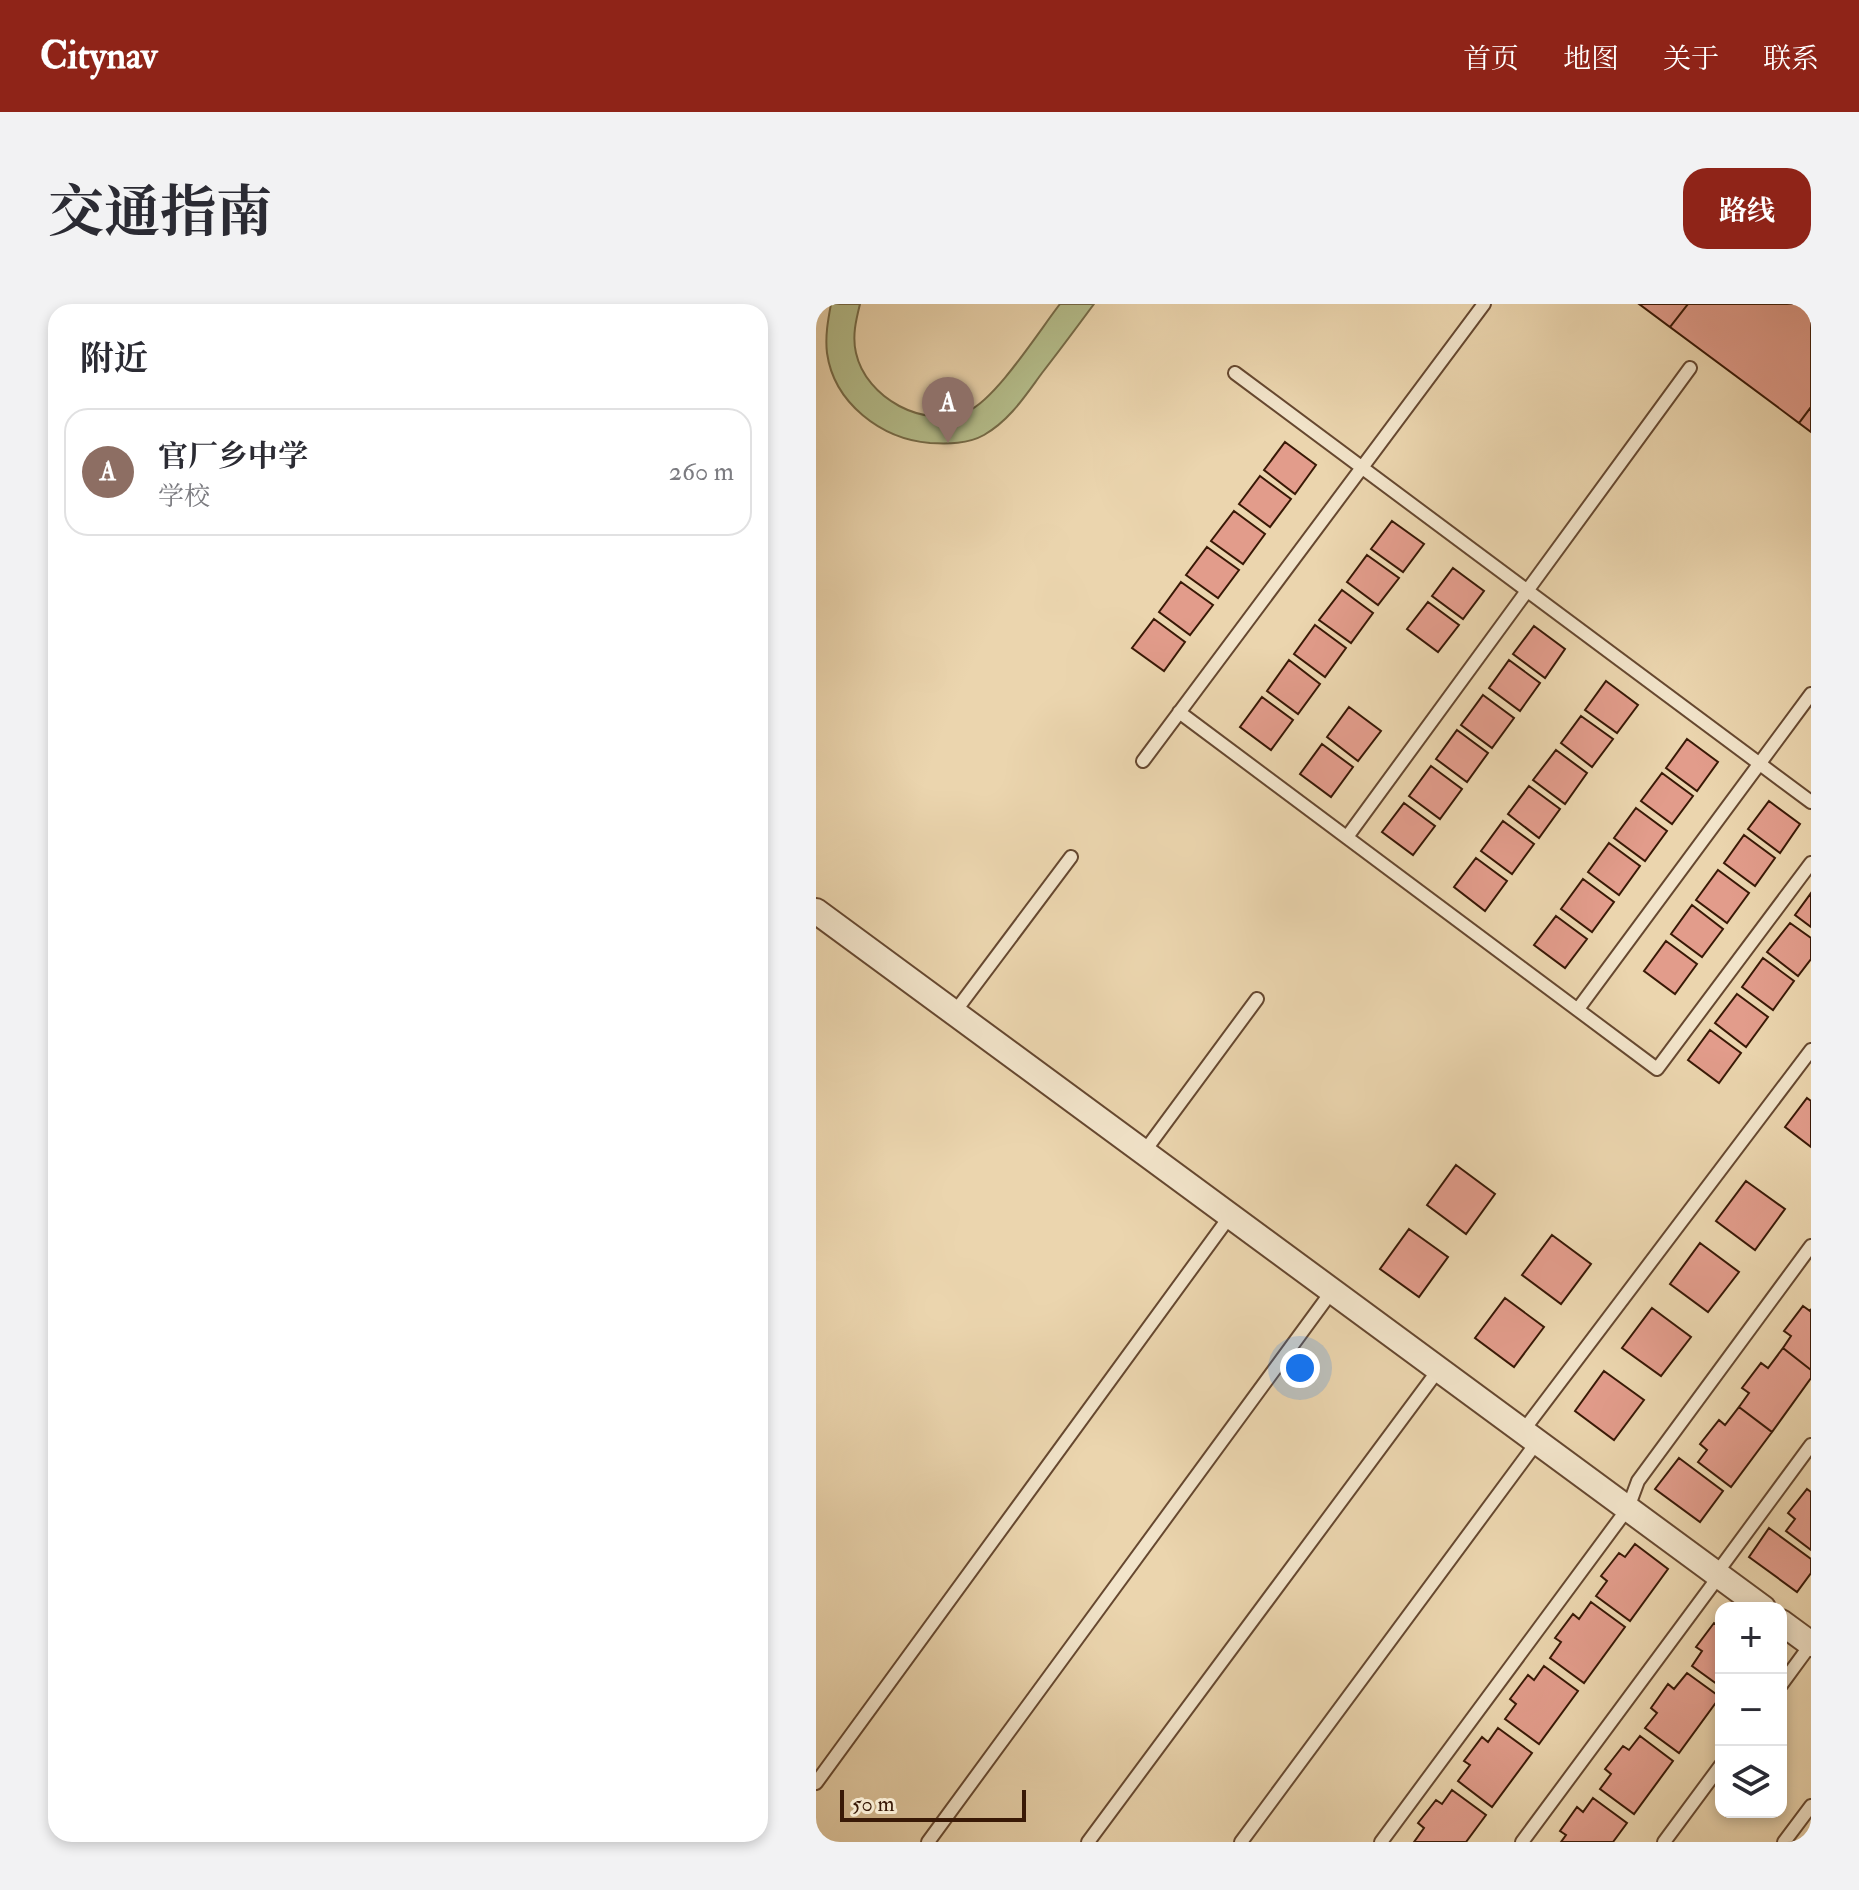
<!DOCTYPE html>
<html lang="zh">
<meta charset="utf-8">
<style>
body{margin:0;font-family:"IM FELL Double Pica","Noto Serif SC",serif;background:#f2f2f3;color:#2b2b33}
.controls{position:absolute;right:24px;bottom:24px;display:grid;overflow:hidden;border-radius:16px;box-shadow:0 4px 12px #0003}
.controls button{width:72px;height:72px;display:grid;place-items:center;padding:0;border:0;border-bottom:2px solid #e1e1e2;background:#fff;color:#2b2b33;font:40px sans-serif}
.scale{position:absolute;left:24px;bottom:20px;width:186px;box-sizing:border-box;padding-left:8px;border:4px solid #391906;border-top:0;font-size:22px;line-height:28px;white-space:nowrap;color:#391906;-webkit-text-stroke:6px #f2e4ca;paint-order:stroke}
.you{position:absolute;left:484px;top:1064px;width:28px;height:28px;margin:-20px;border:6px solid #fff;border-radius:50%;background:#1a73e8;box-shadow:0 0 0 12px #1a73e833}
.badge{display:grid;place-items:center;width:52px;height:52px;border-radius:50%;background:#8f2418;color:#fff;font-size:26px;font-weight:700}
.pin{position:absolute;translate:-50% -66px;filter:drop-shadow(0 2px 4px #0008)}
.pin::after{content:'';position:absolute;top:42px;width:28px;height:24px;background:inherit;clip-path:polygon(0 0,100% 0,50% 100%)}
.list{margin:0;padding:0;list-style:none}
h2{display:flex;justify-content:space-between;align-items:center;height:104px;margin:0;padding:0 32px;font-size:34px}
h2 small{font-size:26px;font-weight:400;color:#7c7c81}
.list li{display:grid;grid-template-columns:52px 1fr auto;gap:24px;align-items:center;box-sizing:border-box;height:128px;margin:0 16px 16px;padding:0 16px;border:2px solid #e1e1e2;border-radius:24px}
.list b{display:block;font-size:30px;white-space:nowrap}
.list p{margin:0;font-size:26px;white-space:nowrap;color:#7c7c81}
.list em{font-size:26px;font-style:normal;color:#7c7c81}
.icon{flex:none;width:44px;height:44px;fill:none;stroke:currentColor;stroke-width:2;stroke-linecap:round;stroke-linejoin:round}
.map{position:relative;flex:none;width:995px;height:1538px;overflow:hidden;border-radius:24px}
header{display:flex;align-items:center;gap:48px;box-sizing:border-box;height:112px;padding:0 40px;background:#8f2418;color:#fff}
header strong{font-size:38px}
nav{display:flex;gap:44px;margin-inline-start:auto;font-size:28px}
.intro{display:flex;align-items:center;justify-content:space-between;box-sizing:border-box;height:192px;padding:0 48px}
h1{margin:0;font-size:56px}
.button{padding:20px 36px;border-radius:24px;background:#8f2418;color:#fff;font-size:28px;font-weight:700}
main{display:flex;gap:48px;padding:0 48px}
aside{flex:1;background:#fff;border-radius:24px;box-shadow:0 4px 12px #0003}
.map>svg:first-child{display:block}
.green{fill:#b5be8c;stroke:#776c49;stroke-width:2}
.building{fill:#e29c8b;stroke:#391906;stroke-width:2}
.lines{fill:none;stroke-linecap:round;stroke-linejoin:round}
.lane-casing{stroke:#664830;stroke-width:16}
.street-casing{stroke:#664830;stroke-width:28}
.lane{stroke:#f2e4ca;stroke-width:12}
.street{stroke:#f2e4ca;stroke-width:24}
</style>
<header>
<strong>Citynav</strong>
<nav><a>首页</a><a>地图</a><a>关于</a><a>联系</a></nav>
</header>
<div class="intro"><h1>交通指南</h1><a class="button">路线</a></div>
<main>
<aside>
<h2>附近<small></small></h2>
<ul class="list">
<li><span class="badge" style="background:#8d6e63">A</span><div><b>官厂乡中学</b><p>学校</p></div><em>260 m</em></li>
</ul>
</aside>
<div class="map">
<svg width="995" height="1538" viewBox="0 0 995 1538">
<rect width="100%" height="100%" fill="#ebd5ae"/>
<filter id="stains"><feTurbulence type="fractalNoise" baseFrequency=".0025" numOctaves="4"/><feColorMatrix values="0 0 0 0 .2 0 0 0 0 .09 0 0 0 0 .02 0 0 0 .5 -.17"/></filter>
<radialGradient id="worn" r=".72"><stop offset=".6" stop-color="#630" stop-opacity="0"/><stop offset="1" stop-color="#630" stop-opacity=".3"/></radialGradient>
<path class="green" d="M 15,0 L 44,0 C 40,16 36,32 40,49 C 50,94 108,126 152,107 C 180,95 223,27 244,0 L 278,0 C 261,23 244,46 226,69 C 209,92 194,116 168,131 C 152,140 132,140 114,139 C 65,135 18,99 11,49 C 9,32 12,16 15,0 Z"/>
<path class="building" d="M 823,0 L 872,0 L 854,23 Z
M 872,0 L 995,0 L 995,103 L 983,119 L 854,23 Z
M 995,103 L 995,128 L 983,119 Z
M 469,138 L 500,161 L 479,190 L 448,166 Z
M 444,172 L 475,195 L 454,223 L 423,200 Z
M 418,207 L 449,230 L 427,260 L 395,237 Z
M 576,217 L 608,240 L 587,268 L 555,245 Z
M 391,243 L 423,266 L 402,294 L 370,271 Z
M 551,251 L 583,274 L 562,301 L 531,278 Z
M 637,264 L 668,287 L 647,315 L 616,292 Z
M 365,278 L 397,301 L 374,331 L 343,308 Z
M 526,286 L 557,309 L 535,339 L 503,316 Z
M 612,298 L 643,321 L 622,348 L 591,325 Z
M 338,315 L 369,338 L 348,367 L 316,344 Z
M 499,321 L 530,344 L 509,373 L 478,350 Z
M 718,322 L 749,345 L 729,374 L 697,350 Z
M 473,356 L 504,380 L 482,410 L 451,387 Z
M 693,356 L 724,379 L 704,407 L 673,384 Z
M 790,377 L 822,401 L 801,429 L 769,406 Z
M 667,391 L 698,414 L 676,444 L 645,421 Z
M 446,393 L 477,416 L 455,446 L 424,423 Z
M 533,403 L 565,427 L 542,457 L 511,433 Z
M 765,412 L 797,435 L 776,463 L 745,439 Z
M 641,426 L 672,449 L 651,478 L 620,455 Z
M 871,435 L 902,458 L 881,487 L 850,464 Z
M 506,440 L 537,463 L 515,493 L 484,470 Z
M 740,446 L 771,469 L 749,500 L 717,476 Z
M 615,462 L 646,485 L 624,515 L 593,492 Z
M 846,469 L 877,492 L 856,520 L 825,497 Z
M 713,482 L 744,505 L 723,534 L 692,510 Z
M 953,497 L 984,520 L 964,549 L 932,525 Z
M 588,499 L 619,522 L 597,551 L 566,528 Z
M 820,504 L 851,527 L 829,557 L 798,534 Z
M 687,517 L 718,540 L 696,570 L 665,547 Z
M 928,531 L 959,554 L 939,582 L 908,559 Z
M 793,539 L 824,562 L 803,591 L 772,568 Z
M 660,554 L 691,577 L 669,607 L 638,583 Z
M 902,566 L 933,589 L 911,619 L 880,596 Z
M 767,575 L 798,598 L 776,628 L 745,605 Z
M 995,589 L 995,623 L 979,611 Z
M 876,601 L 907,625 L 886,653 L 855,630 Z
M 740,612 L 771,635 L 749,664 L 718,641 Z
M 974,619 L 995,634 L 995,655 L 982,672 L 951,648 Z
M 850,637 L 881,660 L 859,690 L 828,667 Z
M 947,654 L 978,677 L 957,706 L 926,683 Z
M 921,690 L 952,713 L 930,743 L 899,719 Z
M 894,726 L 925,749 L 903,779 L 872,756 Z
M 991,794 L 995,797 L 995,843 L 969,823 Z
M 640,861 L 679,890 L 650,930 L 611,901 Z
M 930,877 L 969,905 L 939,946 L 900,917 Z
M 593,925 L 632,953 L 603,993 L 564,965 Z
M 736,931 L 775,960 L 745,1000 L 706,971 Z
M 884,939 L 923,968 L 892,1008 L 854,980 Z
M 689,994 L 728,1023 L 698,1063 L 659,1034 Z
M 987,1002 L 994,1007 L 995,1005 L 995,1066 L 967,1044 L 975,1032 L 968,1027 Z
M 836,1004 L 875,1033 L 845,1072 L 806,1044 Z
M 967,1044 L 995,1066 L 995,1074 L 956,1128 L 923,1103 L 933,1089 L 926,1084 L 945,1059 L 952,1064 Z
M 788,1067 L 828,1096 L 798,1136 L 759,1107 Z
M 923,1103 L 956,1128 L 915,1183 L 882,1158 L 891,1146 L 884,1140 L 903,1116 L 909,1121 Z
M 863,1154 L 907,1187 L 884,1218 L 839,1185 Z
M 991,1185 L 995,1188 L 995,1246 L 970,1227 L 979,1215 L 972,1209 Z
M 953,1224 L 995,1255 L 995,1269 L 981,1288 L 933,1253 Z
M 819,1240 L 852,1265 L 814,1317 L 780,1292 L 791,1277 L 785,1272 L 803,1249 L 809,1253 Z
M 775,1298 L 809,1323 L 768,1379 L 734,1354 L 745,1338 L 739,1334 L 757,1310 L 763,1315 Z
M 898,1319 L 904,1323 L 905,1322 L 905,1383 L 876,1362 L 886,1347 L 880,1343 Z
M 728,1362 L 762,1387 L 723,1440 L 689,1415 L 700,1400 L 694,1395 L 712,1371 L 718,1376 Z
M 871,1369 L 904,1393 L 863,1449 L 829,1424 L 841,1409 L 835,1404 L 852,1380 L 858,1385 Z
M 682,1424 L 716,1449 L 676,1503 L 642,1477 L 654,1461 L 648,1457 L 666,1433 L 672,1438 Z
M 824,1432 L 857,1457 L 818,1510 L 784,1485 L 795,1470 L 789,1465 L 807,1442 L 813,1446 Z
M 636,1486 L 670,1511 L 650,1538 L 598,1538 L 608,1524 L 602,1519 L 620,1496 L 626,1500 Z
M 777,1494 L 811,1519 L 797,1538 L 745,1538 L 750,1531 L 744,1527 L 761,1503 L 767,1508 Z"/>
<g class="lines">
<defs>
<path id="lane" d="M 419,69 L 995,498
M 363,408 L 841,765 L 995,559
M 327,457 L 668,0
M 531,533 L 874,64
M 762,705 L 995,390
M 138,709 L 255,553
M 328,848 L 441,695
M 707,1127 L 995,746
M 900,1270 L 995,1141
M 965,1381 L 995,1340
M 0,1479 L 414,912
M 112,1538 L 516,987
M 272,1538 L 623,1065
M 425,1538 L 721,1138
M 565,1538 L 812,1204 L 822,1177 L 995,942
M 706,1538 L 903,1272
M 848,1538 L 905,1461
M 968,1538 L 995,1502"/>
<path id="street" d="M 0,607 L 947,1304
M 965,1318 L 995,1340"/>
</defs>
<use href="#lane" class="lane-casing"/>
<use href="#street" class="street-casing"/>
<use href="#lane" class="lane"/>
<use href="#street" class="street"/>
</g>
<rect width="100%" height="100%" filter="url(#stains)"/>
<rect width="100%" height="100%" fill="url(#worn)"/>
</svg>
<div class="controls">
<button>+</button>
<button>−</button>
<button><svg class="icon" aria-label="layers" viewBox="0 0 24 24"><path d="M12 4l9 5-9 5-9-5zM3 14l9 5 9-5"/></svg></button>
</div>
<div class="scale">50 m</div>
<div class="you"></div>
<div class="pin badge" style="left:132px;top:139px;background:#8d6e63">A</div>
</div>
</main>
